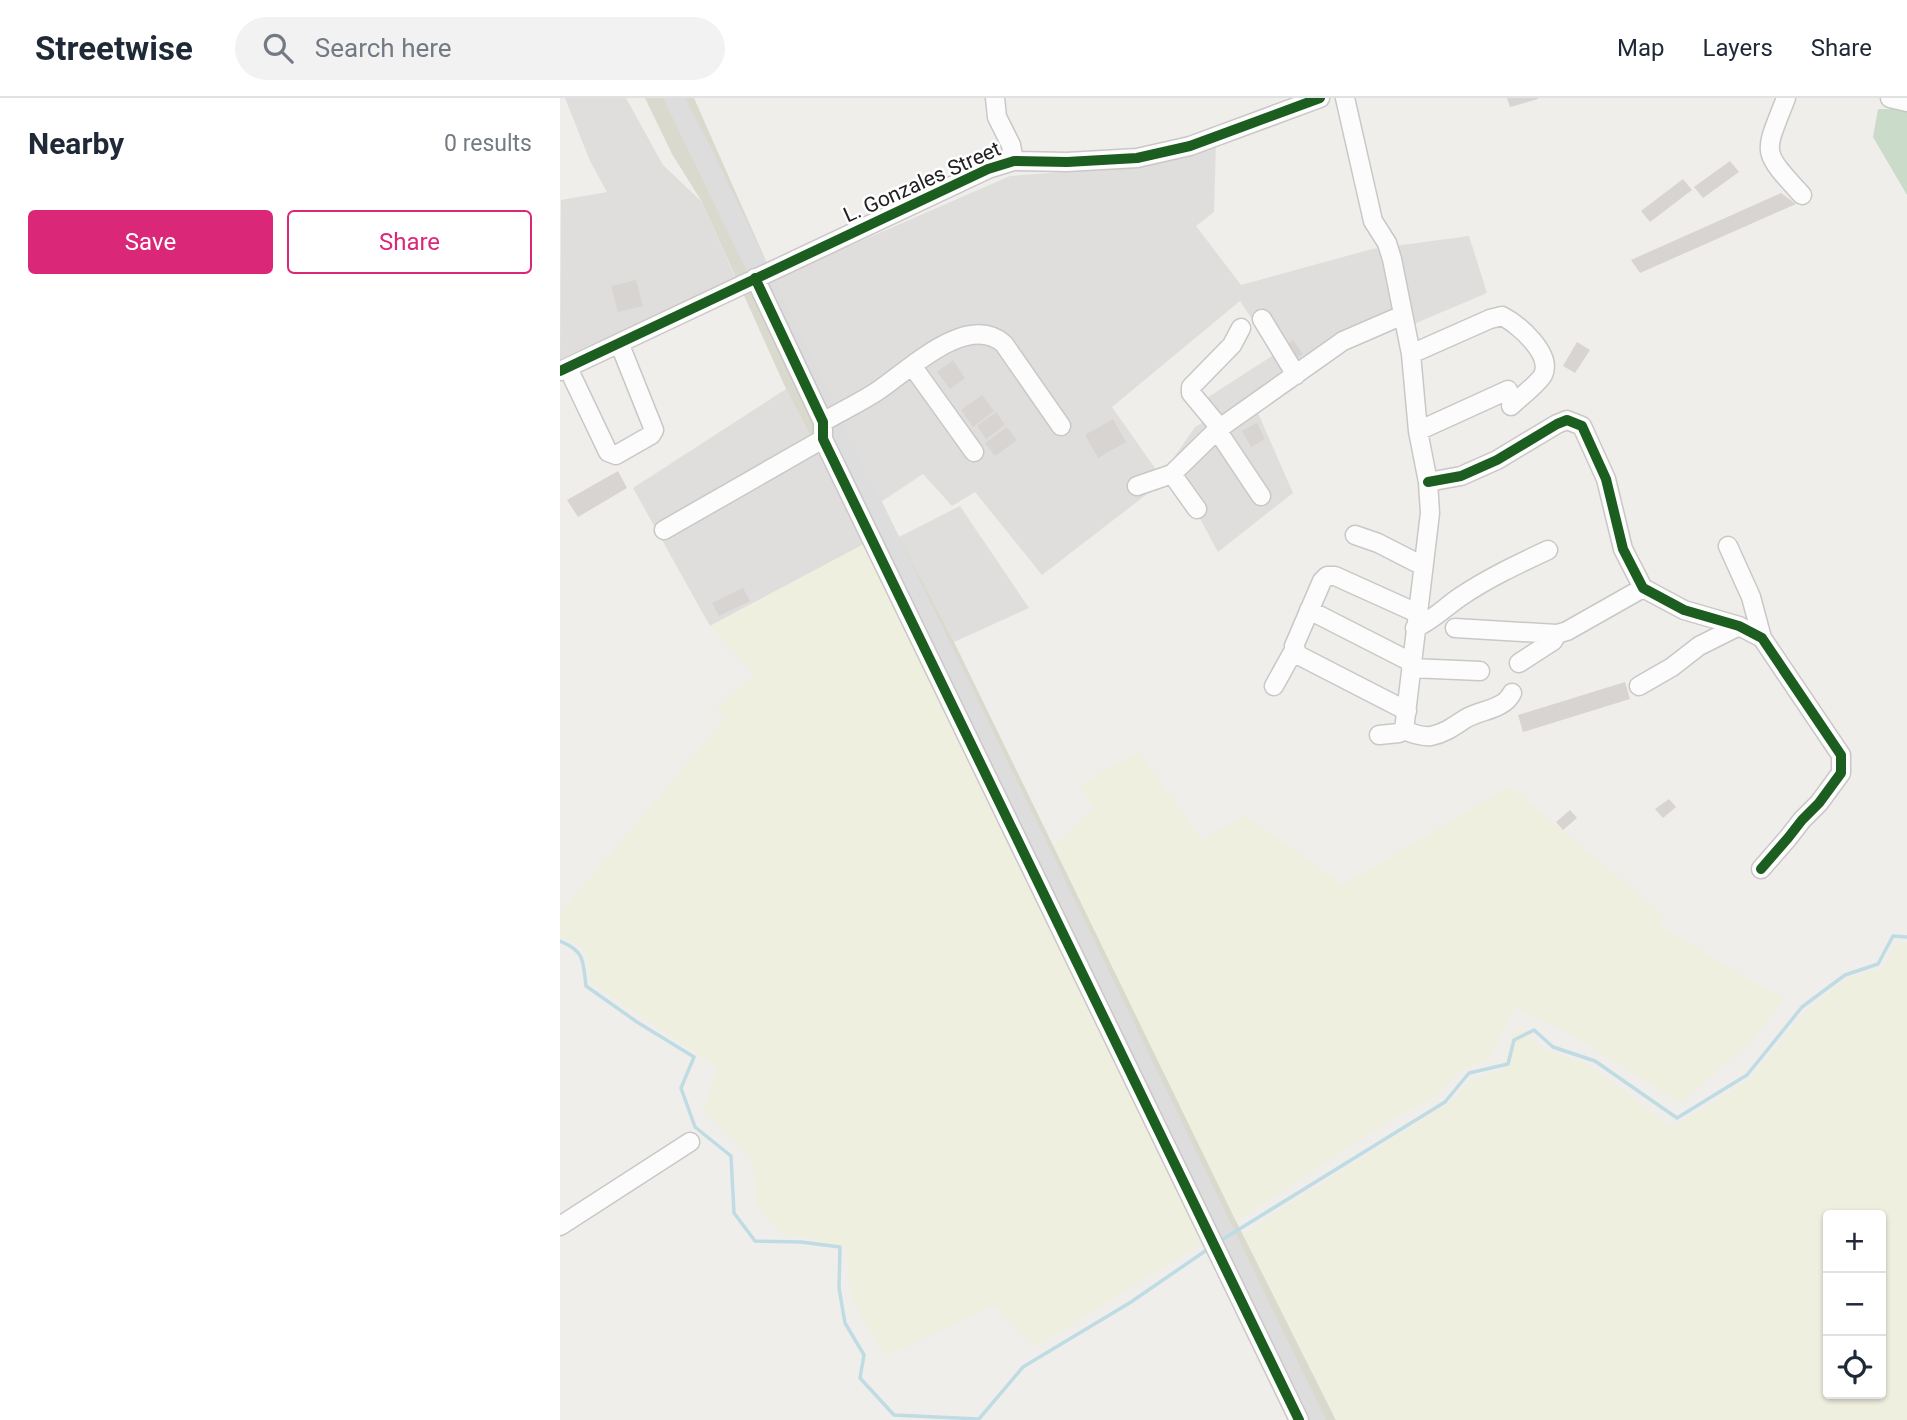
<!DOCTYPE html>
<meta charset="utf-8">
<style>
body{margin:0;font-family:Roboto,sans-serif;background:#f2f2f3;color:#1f2937}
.controls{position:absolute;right:21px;bottom:21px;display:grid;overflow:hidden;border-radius:7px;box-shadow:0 2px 5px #0004}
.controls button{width:63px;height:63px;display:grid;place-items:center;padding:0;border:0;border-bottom:2px solid #e0e1e3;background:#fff;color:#1f2937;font:35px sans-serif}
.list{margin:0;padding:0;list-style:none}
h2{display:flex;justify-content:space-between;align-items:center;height:91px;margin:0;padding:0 28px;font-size:30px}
h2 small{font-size:23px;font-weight:400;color:#747a83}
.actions{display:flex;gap:14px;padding:21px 28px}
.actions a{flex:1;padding:16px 0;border:2px solid #db2777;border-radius:7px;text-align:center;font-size:24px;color:#db2777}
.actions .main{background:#db2777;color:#fff}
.icon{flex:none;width:38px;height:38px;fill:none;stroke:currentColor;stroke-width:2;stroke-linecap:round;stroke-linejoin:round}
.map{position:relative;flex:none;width:1347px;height:1322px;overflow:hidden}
header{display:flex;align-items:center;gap:42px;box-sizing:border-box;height:98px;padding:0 35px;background:#fff;border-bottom:2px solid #e0e1e3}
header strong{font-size:33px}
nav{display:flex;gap:38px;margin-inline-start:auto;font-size:24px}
.search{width:490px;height:63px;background:#f2f2f3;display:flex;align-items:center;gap:18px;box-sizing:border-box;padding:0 24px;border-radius:38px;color:#747a83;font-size:26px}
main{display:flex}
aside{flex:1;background:#fff}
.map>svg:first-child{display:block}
.residential{fill:#dfdedc}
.construction{fill:#d9d9cd}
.farmland{fill:#efefdf;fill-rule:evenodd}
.cemetery{fill:#cadbca}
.pier{fill:#dedddd}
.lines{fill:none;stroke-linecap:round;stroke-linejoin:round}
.stream{stroke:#bfdbe3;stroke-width:3.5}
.building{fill:#d7d4d2}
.minor-casing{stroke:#c9c8c7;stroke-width:21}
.minor{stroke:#fdfcfc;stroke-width:18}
.cycleway-casing{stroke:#fff;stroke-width:15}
.cycleway{stroke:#1b5e20;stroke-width:10}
.labels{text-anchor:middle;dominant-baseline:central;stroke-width:5;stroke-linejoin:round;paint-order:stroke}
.street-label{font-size:21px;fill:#222;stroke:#fff}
</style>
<header>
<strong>Streetwise</strong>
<div class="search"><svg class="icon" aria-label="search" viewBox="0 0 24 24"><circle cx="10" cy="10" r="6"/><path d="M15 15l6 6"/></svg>Search here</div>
<nav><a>Map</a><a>Layers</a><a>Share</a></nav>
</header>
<main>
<aside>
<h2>Nearby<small>0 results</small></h2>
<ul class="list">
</ul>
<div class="actions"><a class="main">Save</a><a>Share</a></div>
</aside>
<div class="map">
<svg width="1347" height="1322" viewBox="0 0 1347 1322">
<rect width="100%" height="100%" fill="#f0eeeb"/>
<path class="residential" d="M 5,0 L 66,0 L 103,67 L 142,104 L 176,181 L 0,261 L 1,102 L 47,94 L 30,63 Z
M 656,44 L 654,114 L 636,128 L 681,187 L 812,151 L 909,138 L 927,195 L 849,228 L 831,224 L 695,308 L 733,395 L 658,454 L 610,365 L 635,329 L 649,321 L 639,305 L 715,256 L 680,203 L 552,309 L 604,383 L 482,477 L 415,394 L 392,408 L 363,376 L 321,404 L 214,181 L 450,78 L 585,68 Z
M 226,291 L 306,445 L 150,528 L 73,390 Z
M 400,408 L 469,510 L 394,544 L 339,439 Z"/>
<path class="construction" d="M 85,0 L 134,0 L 214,181 L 321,404 L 394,544 L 676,1123 L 776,1322 L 735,1322 L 306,445 L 226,291 L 142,104 L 112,56 Z"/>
<path class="farmland" d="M 306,445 L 646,1143 L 475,1249 L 434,1207 L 326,1258 L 292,1203 L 285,1149 L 221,1134 L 198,1110 L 191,1058 L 144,1013 L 157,969 L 31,885 L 27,859 L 19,847 L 0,839 L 0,816 L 165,620 L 156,611 L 195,576 L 150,528 Z
M 579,654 L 642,742 L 685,717 L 783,787 L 950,688 L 1105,819 L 1098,827 L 1224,902 L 1192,942 L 1120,1005 L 1013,937 L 955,910 L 930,960 L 898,974 L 874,1000 L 839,1017 L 676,1123 L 494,748 L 534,711 L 520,687 Z
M 1347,845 L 1347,1322 L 776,1322 L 683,1136 L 893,1002 L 911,982 L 941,973 L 952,937 L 960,930 L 986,952 L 1028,966 L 1113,1030 L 1191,980 L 1246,913 L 1287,881 L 1323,870 L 1336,846 ZM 1268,1117 L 1321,1117 L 1321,1296 L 1268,1296 Z"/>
<path class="cemetery" d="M 1318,11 L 1347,11 L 1347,97 L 1313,39 Z"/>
<path class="pier" d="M 103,0 L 125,0 L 151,50 L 766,1322 L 743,1322 Z"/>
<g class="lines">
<path class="stream" d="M 0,843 C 25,853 23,863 26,888 L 77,924 L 134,959 L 121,990 L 135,1029 L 171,1058 L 174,1115 L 195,1143 L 241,1144 L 280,1149 L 279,1190 L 285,1225 L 304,1257 L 300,1280 L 334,1317 L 419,1321 L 463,1269 L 571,1204 L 651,1149
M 660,1143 L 885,1004 L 909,975 L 948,966 L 954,942 L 974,932 L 993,949 L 1035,963 L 1117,1020 L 1187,977 L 1242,909 L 1285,877 L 1318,866 L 1333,838 L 1347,839"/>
</g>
<path class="building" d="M 947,0 L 978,0 L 978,1 L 950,9 Z
M 1170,63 L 1179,74 L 1143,100 L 1134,89 Z
M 1123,81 L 1132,92 L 1090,124 L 1081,113 Z
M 1221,95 L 1236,106 L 1080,175 L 1071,162 Z
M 76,182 L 83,208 L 58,214 L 51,188 Z
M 733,242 L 743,256 L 732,263 L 723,249 Z
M 1017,244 L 1030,252 L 1015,275 L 1003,268 Z
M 393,262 L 405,280 L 390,291 L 377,274 Z
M 422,297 L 434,313 L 413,329 L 401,312 Z
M 436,314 L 445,327 L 426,341 L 417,328 Z
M 553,321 L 566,344 L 538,360 L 525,337 Z
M 697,325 L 705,341 L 691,349 L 682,333 Z
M 447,329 L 457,342 L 435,358 L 425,345 Z
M 58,373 L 67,390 L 18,419 L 7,402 Z
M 183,490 L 190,503 L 159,518 L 152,505 Z
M 1065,584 L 1070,601 L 963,634 L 958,617 Z
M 1109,701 L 1116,709 L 1103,720 L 1095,711 Z
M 1010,712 L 1017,720 L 1003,732 L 996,724 Z"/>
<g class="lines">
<defs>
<path id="minor" d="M 435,0 L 437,19 L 451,47 L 454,63
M 785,0 L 813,123 L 827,145 L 832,161 L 851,256 L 858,333 L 868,384 L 870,415 L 844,632 L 839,635 L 819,637
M 1226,0 C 1204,57 1200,51 1242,97
M 1330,0 L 1347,4
M 195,180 L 263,324 L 263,341 L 739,1322
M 702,221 L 736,277
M 851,256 L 930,221 L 942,218 C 958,226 993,256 983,277 C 978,286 959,300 951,308
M 353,269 L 414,354
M 8,270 L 48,354 L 56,357 L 91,337 L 94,332 L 60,247
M 0,273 L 428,71 L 454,63 L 507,64 L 577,60 L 630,48 L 760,0
M 263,324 C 280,314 299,305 316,294 C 347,274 407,213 444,246 L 501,328
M 660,330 L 631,295 L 631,289 L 672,247 L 681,230
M 858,333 L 948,292
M 612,376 L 637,411
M 868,384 L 901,378 L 937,362 L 997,326 L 1007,322 L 1022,328 L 1046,381 L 1063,451 L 1083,490 L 1124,512 L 1179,528 L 1202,540 L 1281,657 L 1281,675 L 1259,705 L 1242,722 L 1228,740 L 1201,771
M 577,388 L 612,376 L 657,332
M 701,398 L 657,332 L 783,243 L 843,217
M 104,432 L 263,341
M 795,437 L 818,445 L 863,468
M 1168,448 L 1191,499 L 1202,540
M 749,512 L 851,564
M 855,530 C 873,522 884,510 900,499 C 928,480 958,466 988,452
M 895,530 L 997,536 L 1007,533 L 1083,490
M 959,565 L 993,543 L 997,536
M 851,570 L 920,573
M 714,588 L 734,552
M 1079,588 L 1112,569 L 1139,548 L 1179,528
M 847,613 L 738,557 L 734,548 L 762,483 L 767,478 L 775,478 L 857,515
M 844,632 C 853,636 861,639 871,638 C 885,635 893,629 905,621 C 919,612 944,612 952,595
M 0,1128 L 130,1044"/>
</defs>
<use href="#minor" class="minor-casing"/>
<use href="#minor" class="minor"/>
<defs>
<path id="cycleway" d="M 195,180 L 263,324 L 263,341 L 739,1322
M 0,273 L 428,71 L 454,63 L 507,64 L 577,60 L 630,48 L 760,0
M 868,384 L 901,378 L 937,362 L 997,326 L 1007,322 L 1022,328 L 1046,381 L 1063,451 L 1083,490 L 1124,512 L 1179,528 L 1202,540 L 1281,657 L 1281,675 L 1259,705 L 1242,722 L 1228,740 L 1201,771"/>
</defs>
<use href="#cycleway" class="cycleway-casing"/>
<use href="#cycleway" class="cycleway"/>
</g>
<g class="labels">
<g class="street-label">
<text transform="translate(362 84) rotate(-24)">L. Gonzales Street</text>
</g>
</g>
</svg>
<div class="controls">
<button>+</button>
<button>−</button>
<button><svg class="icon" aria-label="locate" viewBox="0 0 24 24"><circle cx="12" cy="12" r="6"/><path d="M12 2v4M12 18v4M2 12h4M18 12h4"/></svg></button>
</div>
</div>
</main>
